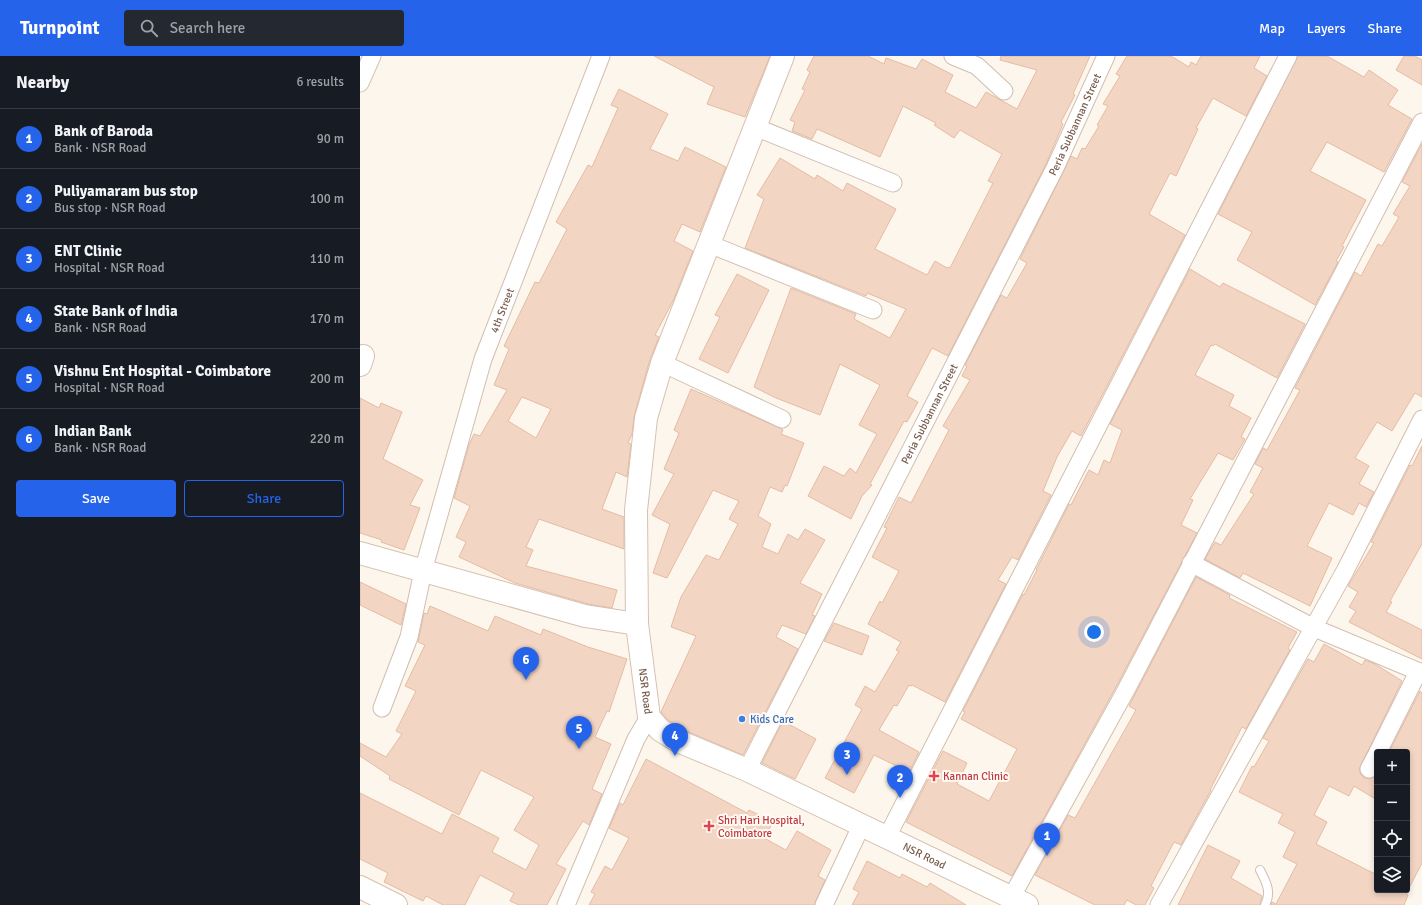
<!DOCTYPE html>
<meta charset="utf-8">
<style>
body{margin:0;font-family:Signika,sans-serif;background:#242831;color:#f1f3f6}
.controls{position:absolute;right:12px;bottom:12px;display:grid;overflow:hidden;border-radius:4px;box-shadow:0 2px 6px #0003}
.controls button{width:36px;height:36px;display:grid;place-items:center;padding:0;border:0;border-bottom:1px solid #363941;background:#171b24;color:#f1f3f6;font:20px sans-serif}
.you{position:absolute;left:734px;top:576px;width:14px;height:14px;margin:-10px;border:3px solid #fff;border-radius:50%;background:#1a73e8;box-shadow:0 0 0 6px #1a73e833}
.badge{display:grid;place-items:center;width:26px;height:26px;border-radius:50%;background:#2563eb;color:#fff;font-size:13px;font-weight:700}
.pin{position:absolute;translate:-50% -33px;filter:drop-shadow(0 1px 2px #0008)}
.pin::after{content:'';position:absolute;top:21px;width:14px;height:12px;background:inherit;clip-path:polygon(0 0,100% 0,50% 100%)}
.list{margin:0;padding:0;list-style:none}
h2{display:flex;justify-content:space-between;align-items:center;height:52px;margin:0;padding:0 16px;font-size:17px}
h2 small{font-size:13px;font-weight:400;color:#9ea1a6}
.list li{display:grid;grid-template-columns:26px 1fr auto;gap:12px;align-items:center;box-sizing:border-box;height:60px;padding:0 16px;border-top:1px solid #363941}
.list b{display:block;font-size:15px;white-space:nowrap}
.list p{margin:0;font-size:13px;white-space:nowrap;color:#9ea1a6}
.list em{font-size:13px;font-style:normal;color:#9ea1a6}
.actions{display:flex;gap:8px;padding:12px 16px}
.actions a{flex:1;padding:9px 0;border:1px solid #2563eb;border-radius:4px;text-align:center;font-size:14px;color:#2563eb}
.actions .main{background:#2563eb;color:#fff}
.icon{flex:none;width:22px;height:22px;fill:none;stroke:currentColor;stroke-width:2;stroke-linecap:round;stroke-linejoin:round}
.map{position:relative;flex:none;width:1062px;height:849px;overflow:hidden}
header{display:flex;align-items:center;gap:24px;box-sizing:border-box;height:56px;padding:0 20px;background:#2563eb;color:#fff}
header strong{font-size:19px}
nav{display:flex;gap:22px;margin-inline-start:auto;font-size:14px}
.search{width:280px;height:36px;background:#242831;display:flex;align-items:center;gap:10px;box-sizing:border-box;padding:0 14px;border-radius:4px;color:#9ea1a6;font-size:15px}
main{display:flex}
aside{flex:1;background:#171b24}
.map>svg:first-child{display:block}
.building{fill:#f3d5c3;stroke:#e6bba3;fill-rule:evenodd}
.lines{fill:none;stroke-linecap:round;stroke-linejoin:round}
.lane-casing{stroke:#d1beb0;stroke-width:10}
.street-casing{stroke:#d1beb0;stroke-width:19}
.secondary-casing{stroke:#d6c0b0;stroke-width:24}
.lane{stroke:#fff;stroke-width:8}
.street{stroke:#fff;stroke-width:17}
.secondary{stroke:#fff;stroke-width:22}
.shop-dot{fill:#3f7fe0;stroke:#fffaf3;stroke-width:1.5}
.health-dot{fill:#e0444e;stroke:#fffaf3;stroke-width:1.5}
.labels{text-anchor:middle;dominant-baseline:central;stroke-width:4;stroke-linejoin:round;paint-order:stroke}
.street-label{font-size:11px;fill:#7a5c4d;stroke:#fffaf3}
.shop-label{font-size:11px;fill:#366cbe;stroke:#fffaf3;text-anchor:start}
.health-label{font-size:11px;fill:#be3a42;stroke:#fffaf3;text-anchor:start}
</style>
<header>
<strong>Turnpoint</strong>
<div class="search"><svg class="icon" aria-label="search" viewBox="0 0 24 24"><circle cx="10" cy="10" r="6"/><path d="M15 15l6 6"/></svg>Search here</div>
<nav><a>Map</a><a>Layers</a><a>Share</a></nav>
</header>
<main>
<aside>
<h2>Nearby<small>6 results</small></h2>
<ul class="list">
<li><span class="badge">1</span><div><b>Bank of Baroda</b><p>Bank · NSR Road</p></div><em>90 m</em></li>
<li><span class="badge">2</span><div><b>Puliyamaram bus stop</b><p>Bus stop · NSR Road</p></div><em>100 m</em></li>
<li><span class="badge">3</span><div><b>ENT Clinic</b><p>Hospital · NSR Road</p></div><em>110 m</em></li>
<li><span class="badge">4</span><div><b>State Bank of India</b><p>Bank · NSR Road</p></div><em>170 m</em></li>
<li><span class="badge">5</span><div><b>Vishnu Ent Hospital - Coimbatore</b><p>Hospital · NSR Road</p></div><em>200 m</em></li>
<li><span class="badge">6</span><div><b>Indian Bank</b><p>Bank · NSR Road</p></div><em>220 m</em></li>
</ul>
<div class="actions"><a class="main">Save</a><a>Share</a></div>
</aside>
<div class="map">
<svg width="1062" height="849" viewBox="0 0 1062 849">
<rect width="100%" height="100%" fill="#fdf6ec"/>
<path class="building" d="M 294,0 L 410,0 L 385,61 L 347,48 L 354,31 Z
M 454,0 L 508,0 L 524,8 L 526,2 L 556,13 L 562,3 L 593,19 L 585,36 L 616,52 L 626,36 L 657,53 L 677,14 L 640,4 L 641,0 L 730,0 L 713,38 L 715,39 L 701,66 L 703,68 L 686,108 L 588,300 L 572,292 L 547,340 L 558,346 L 547,366 L 544,365 L 510,428 L 512,429 L 502,440 L 491,463 L 448,440 L 464,410 L 484,420 L 490,412 L 496,417 L 517,378 L 499,369 L 520,329 L 480,308 L 460,359 L 416,342 L 394,331 L 431,232 L 496,258 L 494,263 L 530,282 L 546,253 L 507,237 L 506,240 L 385,192 L 404,143 L 397,139 L 420,102 L 455,123 L 457,119 L 483,135 L 487,127 L 536,153 L 515,193 L 567,219 L 575,205 L 587,212 L 588,211 L 590,212 L 633,127 L 628,125 L 642,98 L 600,74 L 594,82 L 574,69 L 576,67 L 543,50 L 520,101 L 457,73 L 452,83 L 432,75 L 435,66 L 430,64 L 445,34 L 442,33 L 450,16 L 447,14 Z
M 767,0 L 811,0 L 829,11 L 831,6 L 836,9 L 841,0 L 900,0 L 894,12 L 907,20 L 886,60 L 853,42 L 836,72 L 838,73 L 816,120 L 810,117 L 789,158 L 825,179 L 721,380 L 712,375 L 697,401 L 683,435 L 691,439 L 658,504 L 652,501 L 638,524 L 646,528 L 585,646 L 552,629 L 551,630 L 549,629 L 537,650 L 534,649 L 519,674 L 559,696 L 549,716 L 514,699 L 494,737 L 465,722 L 502,653 L 495,649 L 505,630 L 515,636 L 539,595 L 536,594 L 541,586 L 508,568 L 520,545 L 522,547 L 539,515 L 512,501 L 527,472 L 524,471 L 539,441 L 551,447 L 589,374 L 583,370 L 610,324 L 602,320 L 607,310 L 605,309 L 641,239 L 647,242 L 667,207 L 660,203 L 711,100 L 717,103 L 722,92 L 725,93 L 739,70 L 737,69 L 748,50 L 743,48 L 760,20 L 756,18 Z
M 938,0 L 967,0 L 1004,21 L 1009,14 L 1038,34 L 1028,49 L 1052,63 L 1024,116 L 967,86 L 950,115 L 1006,144 L 982,190 L 984,191 L 976,205 L 978,206 L 955,249 L 877,204 L 892,176 L 858,158 Z
M 1044,0 L 1055,0 L 1062,4 L 1062,29 L 1036,14 Z
M 259,33 L 308,58 L 290,93 L 318,105 L 325,91 L 366,111 L 340,176 L 322,168 L 314,185 L 333,195 L 313,245 L 295,279 L 299,281 L 290,303 L 274,361 L 272,378 L 268,387 L 271,388 L 267,421 L 256,416 L 242,453 L 264,461 L 264,493 L 179,463 L 166,491 L 173,494 L 166,510 L 257,534 L 252,552 L 228,548 L 155,527 L 99,501 L 106,486 L 96,481 L 110,450 L 94,442 L 109,389 L 114,378 L 120,380 L 147,334 L 134,329 L 149,293 L 144,290 L 175,226 L 179,227 L 207,173 L 196,166 L 228,109 L 232,111 L 258,52 L 251,49 ZM 162,341 L 191,353 L 176,382 L 148,365 Z
M 1062,88 L 1062,341 L 1055,337 L 1032,375 L 1017,366 L 995,402 L 1009,410 L 999,428 L 1014,436 L 1006,451 L 999,447 L 993,459 L 969,447 L 947,490 L 972,502 L 950,550 L 883,517 L 880,522 L 845,503 L 855,486 L 861,489 L 894,438 L 890,436 L 903,412 L 895,408 L 903,392 L 907,394 L 940,334 L 935,332 L 995,216 L 1001,220 L 1018,188 L 1022,190 L 1039,161 L 1033,158 L 1050,130 L 1042,126 Z
M 830,213 L 860,231 L 863,227 L 945,268 L 917,322 L 855,288 L 853,290 L 851,289 L 835,319 L 874,339 L 869,350 L 891,362 L 881,381 L 885,383 L 873,404 L 858,397 L 830,443 L 833,444 L 821,469 L 837,477 L 757,629 L 652,820 L 546,766 L 583,695 L 607,707 L 597,728 L 629,745 L 657,693 L 601,663 L 605,656 L 603,655 L 663,538 L 664,539 L 677,514 L 676,514 L 709,448 L 711,449 L 729,414 L 738,419 L 744,404 L 750,407 L 762,374 L 750,368 Z
M 377,218 L 409,234 L 368,317 L 339,303 L 360,261 L 355,259 Z
M 331,333 L 420,372 L 423,374 L 421,378 L 444,387 L 427,430 L 425,429 L 422,436 L 410,431 L 398,460 L 411,468 L 402,491 L 418,498 L 428,478 L 438,484 L 445,473 L 465,484 L 440,527 L 462,538 L 452,559 L 455,560 L 446,578 L 422,569 L 416,581 L 438,593 L 383,699 L 324,674 L 308,664 L 301,656 L 336,580 L 311,571 L 321,541 L 346,499 L 359,504 L 378,468 L 369,463 L 379,445 L 353,434 L 307,522 L 293,517 L 310,468 L 292,459 L 314,418 L 304,413 L 319,377 L 314,374 Z
M 0,342 L 19,352 L 21,347 L 42,356 L 23,403 L 63,424 L 50,449 L 60,452 L 44,494 L 21,486 L 22,484 L 0,477 Z
M 1062,390 L 1062,488 L 1030,545 L 1032,546 L 1026,556 L 1062,574 L 1062,603 L 989,566 L 996,555 L 989,551 L 998,536 L 988,530 L 1014,487 L 1011,486 L 1050,409 L 1052,410 Z
M 836,521 L 870,539 L 869,542 L 937,576 L 928,592 L 930,594 L 886,673 L 882,671 L 850,734 L 851,734 L 821,789 L 814,786 L 791,830 L 794,832 L 785,849 L 776,849 L 767,844 L 764,849 L 735,849 L 675,819 L 708,759 L 715,762 L 776,654 L 769,650 Z
M 0,526 L 46,548 L 41,569 L 0,549 Z
M 70,550 L 128,575 L 135,560 L 181,579 L 183,573 L 228,591 L 267,603 L 249,656 L 247,655 L 235,681 L 251,688 L 232,733 L 242,738 L 229,769 L 223,765 L 196,808 L 206,813 L 187,849 L 159,849 L 150,845 L 154,837 L 120,819 L 105,849 L 83,849 L 66,840 L 63,845 L 24,826 L 28,817 L 0,803 L 0,737 L 82,778 L 92,758 L 139,782 L 132,796 L 166,814 L 179,789 L 154,774 L 174,741 L 121,714 L 99,759 L 29,723 L 30,720 L 0,700 L 0,687 L 26,701 L 42,678 L 36,675 L 56,635 L 45,630 L 65,589 L 58,586 L 64,557 L 67,558 Z
M 474,567 L 509,580 L 502,599 L 464,585 Z
M 964,588 L 1002,609 L 1005,604 L 1015,608 L 1042,625 L 999,713 L 1001,719 L 1005,722 L 1010,723 L 1017,719 L 1017,744 L 994,730 L 989,740 L 969,730 L 954,759 L 967,766 L 956,788 L 1017,819 L 1017,834 L 1047,834 L 1047,696 L 1029,696 L 1060,635 L 1062,637 L 1062,807 L 1046,838 L 1048,839 L 1044,849 L 911,849 L 912,846 L 916,848 L 937,808 L 923,801 L 935,776 L 918,767 L 923,758 L 879,736 L 892,710 L 894,711 L 909,685 L 903,682 L 948,603 L 954,606 Z
M 423,665 L 456,683 L 435,723 L 402,707 Z
M 286,703 L 387,757 L 389,754 L 413,766 L 404,782 L 426,794 L 437,775 L 471,794 L 458,820 L 465,824 L 454,849 L 229,849 L 235,838 L 231,836 L 245,810 L 252,814 L 269,782 L 249,772 L 260,747 L 263,749 Z
M 848,789 L 880,805 L 871,822 L 902,840 L 900,849 L 818,849 Z
M 507,805 L 540,822 L 542,818 L 567,831 L 570,827 L 606,849 L 492,849 L 499,836 L 493,833 Z"/>
<g class="lines">
<defs>
<path id="lane" d="M 900,814 C 906,826 912,836 905,849"/>
<g id="street">
<path d="M 593,0 L 617,10 L 644,35"/>
<path d="M 0,27 L 12,0"/>
<path d="M 395,71 L 533,127"/>
<path d="M 349,188 L 513,254"/>
<path d="M 302,307 L 422,363"/>
<path d="M 831,507 L 952,571 L 1062,617"/>
<path id="s1" d="M 22,652 L 49,581 L 63,515 L 123,303 L 241,0"/>
<path d="M 1018,696 L 1058,616"/>
<path d="M 1009,713 L 1017,698"/>
<path id="s2" d="M 387,714 L 695,112 L 746,0"/>
<path d="M 527,781 L 928,0"/>
<path d="M 651,842 L 766,634 L 1062,66"/>
<path d="M 206,849 L 276,683 L 289,661"/>
<path d="M 464,849 L 502,768"/>
<path d="M 799,849 L 985,515 L 1062,363"/>
</g>
<g id="secondary">
<path d="M 0,309 L 3,300"/>
<path id="s3" d="M 0,497 L 225,560 L 277,568 L 289,661 L 300,674 L 318,685 L 387,714 L 667,849"/>
<path d="M 277,568 L 276,454 L 286,362 L 302,307 L 423,0"/>
<path d="M 0,831 L 36,849"/>
</g>
</defs>
<use href="#lane" class="lane-casing"/>
<use href="#street" class="street-casing"/>
<use href="#secondary" class="secondary-casing"/>
<use href="#lane" class="lane"/>
<use href="#street" class="street"/>
<use href="#secondary" class="secondary"/>
</g>
<circle class="shop-dot" cx="382" cy="663" r="4"/>
<g class="health-dot">
<path d="M572 714h4v4h4v4h-4v4h-4v-4h-4v-4h4z"/>
<path d="M347 764h4v4h4v4h-4v4h-4v-4h-4v-4h4z"/>
</g>
<g class="labels">
<g class="street-label">
<text stroke="none"><textPath href="#s2" startOffset="724">Peria Subbannan Street</textPath></text>
<text stroke="none"><textPath href="#s1" startOffset="416">4th Street</textPath></text>
<text stroke="none"><textPath href="#s2" startOffset="400">Peria Subbannan Street</textPath></text>
<text stroke="none"><textPath href="#s3" startOffset="354">NSR Road</textPath></text>
<text stroke="none"><textPath href="#s3" startOffset="690">NSR Road</textPath></text>
</g>
<g class="shop-label">
<text x="390" y="663">Kids Care</text>
</g>
<g class="health-label">
<text x="583" y="720">Kannan Clinic</text>
<text x="358" y="764">Shri Hari Hospital,<tspan x="358" dy="13">Coimbatore</tspan></text>
</g>
</g>
</svg>
<div class="controls">
<button>+</button>
<button>−</button>
<button><svg class="icon" aria-label="locate" viewBox="0 0 24 24"><circle cx="12" cy="12" r="6"/><path d="M12 2v4M12 18v4M2 12h4M18 12h4"/></svg></button>
<button><svg class="icon" aria-label="layers" viewBox="0 0 24 24"><path d="M12 4l9 5-9 5-9-5zM3 14l9 5 9-5"/></svg></button>
</div>
<div class="you"></div>
<div class="pin badge" style="left:687px;top:800px">1</div>
<div class="pin badge" style="left:540px;top:742px">2</div>
<div class="pin badge" style="left:487px;top:719px">3</div>
<div class="pin badge" style="left:315px;top:700px">4</div>
<div class="pin badge" style="left:219px;top:693px">5</div>
<div class="pin badge" style="left:166px;top:624px">6</div>
</div>
</main>
